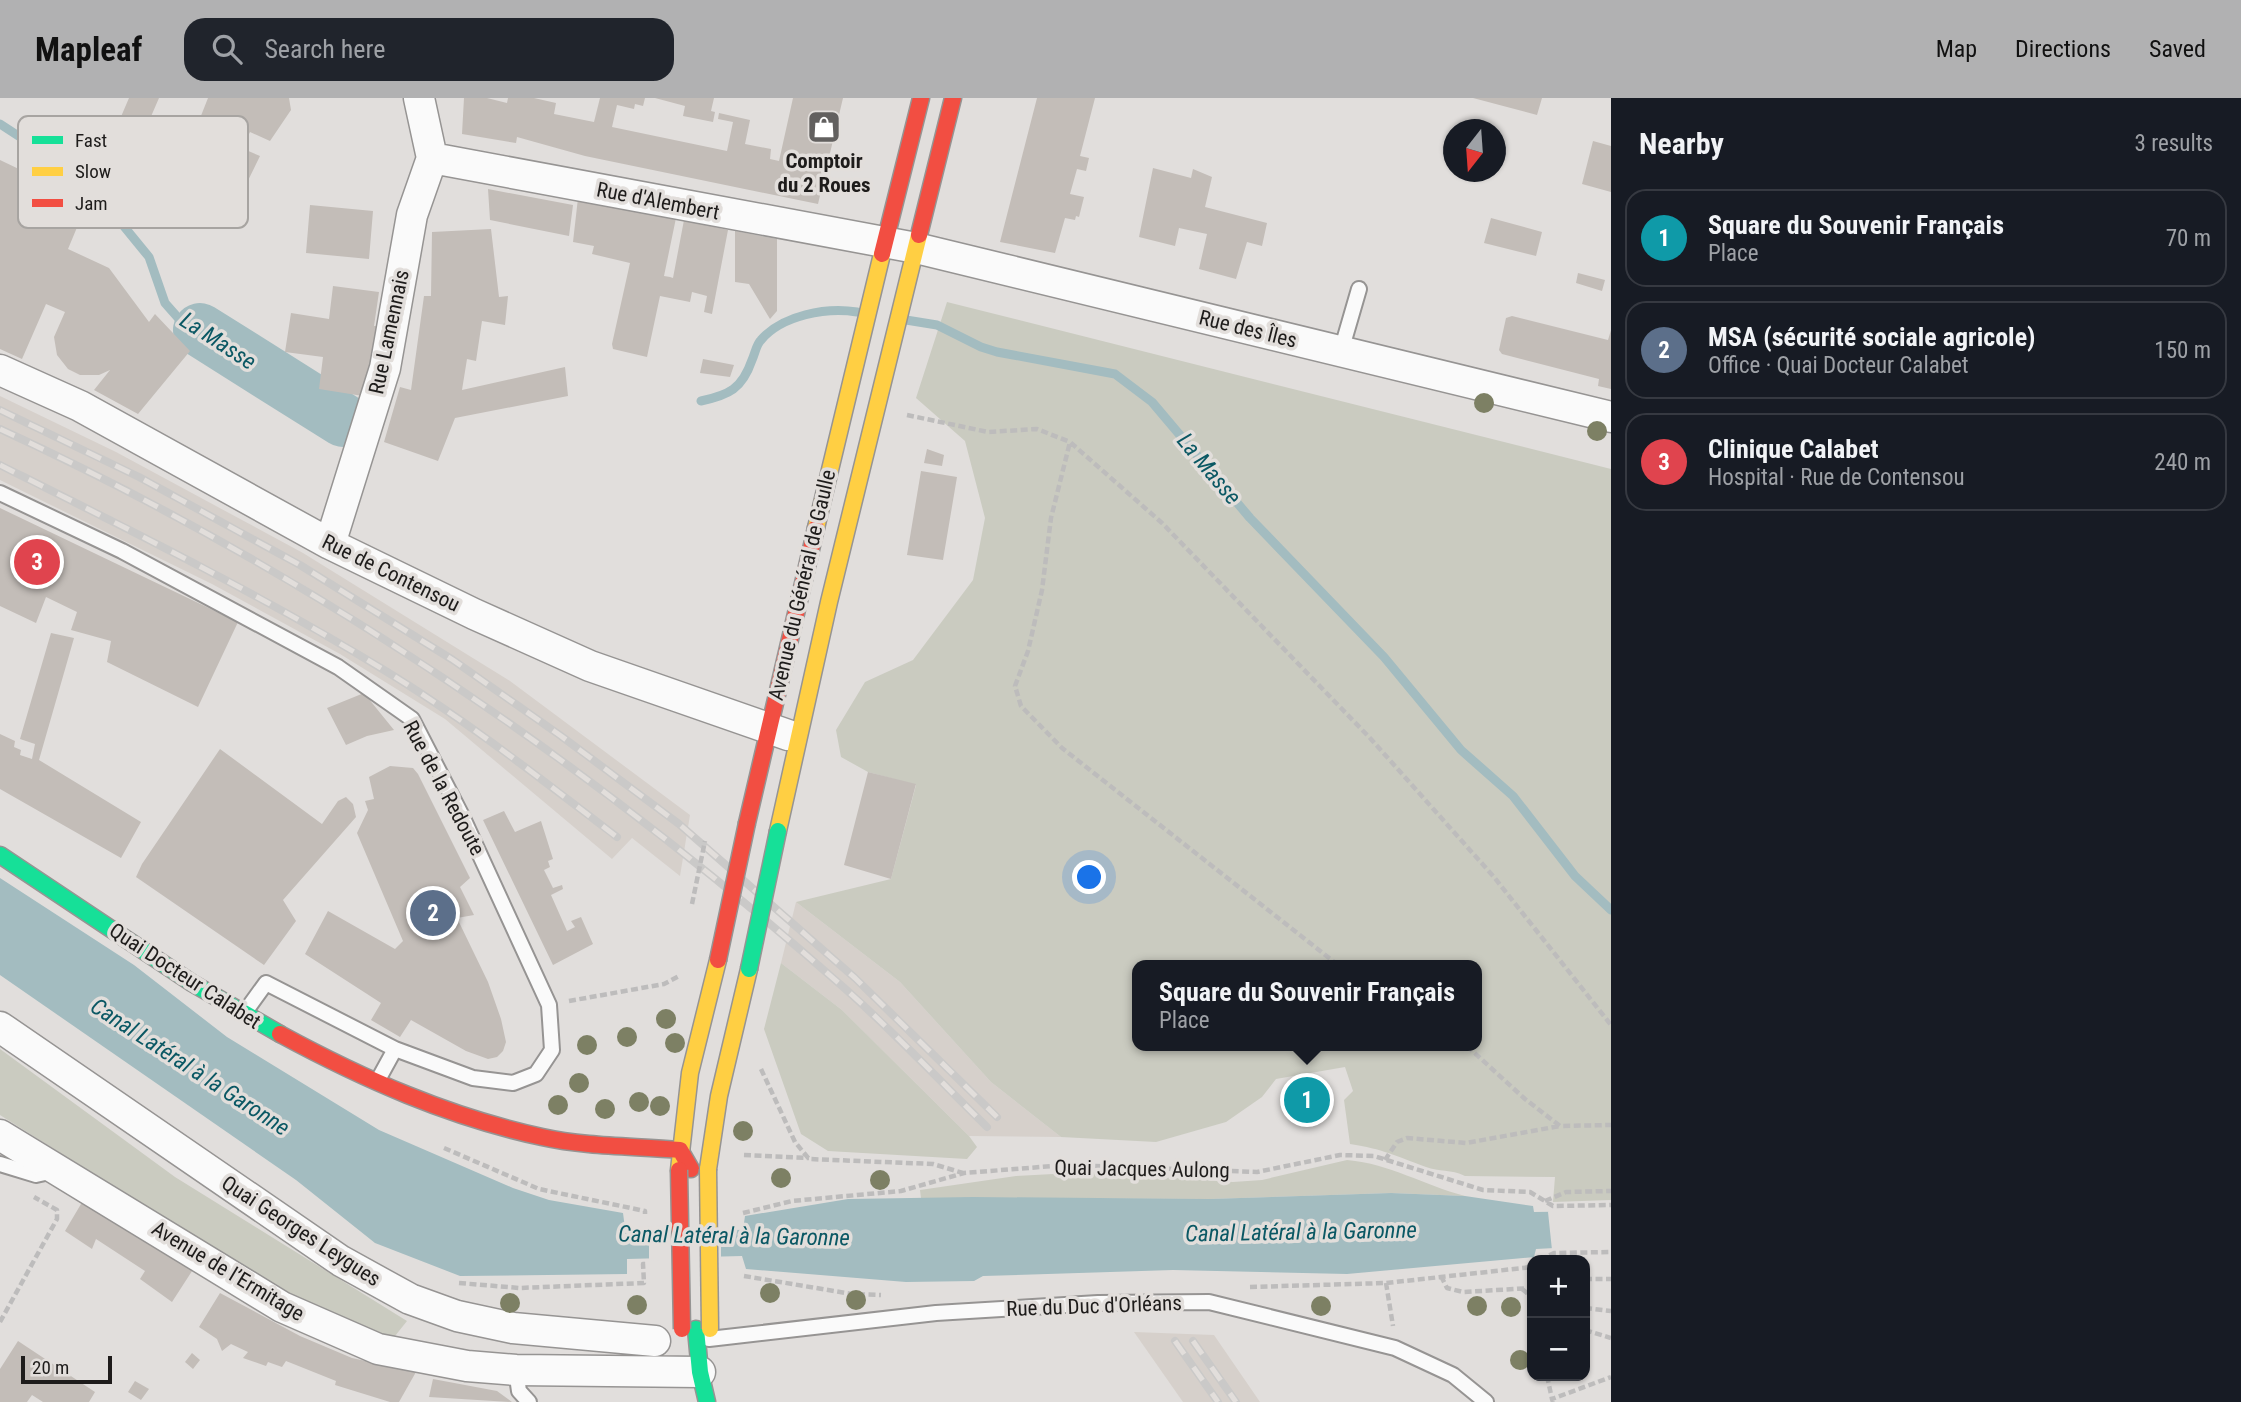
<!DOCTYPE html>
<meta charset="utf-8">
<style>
body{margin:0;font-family:"Roboto Condensed",sans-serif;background:#20242c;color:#f1f3f6}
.controls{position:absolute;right:21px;bottom:21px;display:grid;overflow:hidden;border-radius:14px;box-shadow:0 2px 5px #0004}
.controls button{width:63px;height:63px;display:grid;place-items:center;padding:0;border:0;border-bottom:2px solid #363941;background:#171b24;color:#f1f3f6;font:35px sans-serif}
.compass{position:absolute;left:1443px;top:21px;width:63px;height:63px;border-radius:50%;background:#171b24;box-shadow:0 2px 5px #0004;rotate:197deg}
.scale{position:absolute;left:21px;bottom:18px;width:91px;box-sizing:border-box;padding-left:7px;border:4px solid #1e1c1b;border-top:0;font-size:19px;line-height:24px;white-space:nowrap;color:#1e1c1b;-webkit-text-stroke:5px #e2dedb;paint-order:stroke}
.you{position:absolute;left:1090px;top:780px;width:24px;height:24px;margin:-18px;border:5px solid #fff;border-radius:50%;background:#1a73e8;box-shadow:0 0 0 10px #1a73e833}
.badge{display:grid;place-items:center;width:46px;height:46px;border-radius:50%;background:#b1b1b2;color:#fff;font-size:23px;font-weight:700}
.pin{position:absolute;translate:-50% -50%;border:4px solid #fff;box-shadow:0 2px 7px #0006}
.popup{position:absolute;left:1132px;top:862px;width:350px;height:91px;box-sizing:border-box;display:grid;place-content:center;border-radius:14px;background:#171b24;filter:drop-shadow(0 2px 5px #0005);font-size:23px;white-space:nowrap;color:#9ea1a6}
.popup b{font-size:26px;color:#f1f3f6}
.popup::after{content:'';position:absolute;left:50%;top:100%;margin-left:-14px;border:14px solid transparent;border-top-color:#171b24}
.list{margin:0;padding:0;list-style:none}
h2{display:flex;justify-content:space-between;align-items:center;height:91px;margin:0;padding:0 28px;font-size:30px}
h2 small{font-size:23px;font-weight:400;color:#9ea1a6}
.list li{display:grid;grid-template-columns:46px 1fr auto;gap:21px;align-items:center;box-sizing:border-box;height:98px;margin:0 14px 14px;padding:0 14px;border:2px solid #363941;border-radius:21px}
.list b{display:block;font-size:26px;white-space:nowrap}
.list p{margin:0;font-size:23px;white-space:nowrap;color:#9ea1a6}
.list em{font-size:23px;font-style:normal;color:#9ea1a6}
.icon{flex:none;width:38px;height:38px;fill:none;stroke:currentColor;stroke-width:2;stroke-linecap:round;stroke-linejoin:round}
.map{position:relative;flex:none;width:1611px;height:1304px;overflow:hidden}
header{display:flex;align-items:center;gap:42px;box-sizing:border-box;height:98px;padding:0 35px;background:#b1b1b2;color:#111}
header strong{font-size:33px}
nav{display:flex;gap:38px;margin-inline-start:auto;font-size:24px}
.search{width:490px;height:63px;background:#20242c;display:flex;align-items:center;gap:18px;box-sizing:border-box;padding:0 24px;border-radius:21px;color:#9ea1a6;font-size:26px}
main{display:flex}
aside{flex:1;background:#171b24}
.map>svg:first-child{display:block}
.built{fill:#d6d0cb}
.green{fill:#cacbc0;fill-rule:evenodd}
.water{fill:#a3bcc0}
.pier{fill:#e1dedc}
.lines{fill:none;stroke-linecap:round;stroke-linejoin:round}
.stream{stroke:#a3bcc0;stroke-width:9}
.river{stroke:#a3bcc0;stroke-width:54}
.building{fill:#c3bdb8}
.lane-casing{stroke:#969493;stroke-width:18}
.street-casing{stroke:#969493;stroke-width:33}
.fast-casing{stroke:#969493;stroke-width:19}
.slow-casing{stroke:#969493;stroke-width:19}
.jam-casing{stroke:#969493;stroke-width:19}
.path{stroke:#bdbcbc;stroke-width:4.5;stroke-dasharray:7 3.5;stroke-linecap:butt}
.lane{stroke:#fafafa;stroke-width:14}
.street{stroke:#fafafa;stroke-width:30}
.fast{stroke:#16e098;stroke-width:16}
.slow{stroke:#ffcf43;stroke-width:16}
.jam{stroke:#f24e42;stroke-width:16}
.rail-casing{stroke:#cac9c8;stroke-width:8}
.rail{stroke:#e2dedb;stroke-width:5;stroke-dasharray:16;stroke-linecap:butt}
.fast-bridge-casing{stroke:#969493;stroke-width:19;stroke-linecap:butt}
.slow-bridge-casing{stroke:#969493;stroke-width:19;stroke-linecap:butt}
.jam-bridge-casing{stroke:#969493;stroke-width:19;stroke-linecap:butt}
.path-bridge{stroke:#bdbcbc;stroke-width:4.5;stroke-dasharray:7 3.5;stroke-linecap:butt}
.fast-bridge{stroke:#16e098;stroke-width:16}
.slow-bridge{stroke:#ffcf43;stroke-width:16}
.jam-bridge{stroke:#f24e42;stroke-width:16}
.tree{fill:#7d8064}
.labels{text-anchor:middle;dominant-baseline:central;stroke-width:7;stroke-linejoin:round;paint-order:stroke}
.poi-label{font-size:21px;font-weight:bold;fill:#1e1c1b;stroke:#e2dedb}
.street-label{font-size:21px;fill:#1e1c1b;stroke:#e2dedb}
.water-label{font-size:23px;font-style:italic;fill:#0b5864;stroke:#e2dedb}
.key{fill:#e2dedb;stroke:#a7a4a1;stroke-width:2}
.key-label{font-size:19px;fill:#1e1c1b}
</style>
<header>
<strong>Mapleaf</strong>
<div class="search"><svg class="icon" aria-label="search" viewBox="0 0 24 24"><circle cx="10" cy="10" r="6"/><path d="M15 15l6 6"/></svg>Search here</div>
<nav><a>Map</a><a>Directions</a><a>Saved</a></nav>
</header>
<main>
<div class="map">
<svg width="1611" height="1304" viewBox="0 0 1611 1304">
<rect width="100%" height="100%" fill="#e1dedc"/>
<path class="built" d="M 0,298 L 116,354 L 303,455 L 510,583 L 690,717 L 680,778 L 632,740 L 612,761 L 445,621 L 340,556 L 212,486 L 0,382 Z
M 796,804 L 900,884 L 991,984 L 1061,1039 L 969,1038 L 842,912 L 781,865 Z
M 1134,1234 L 1214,1237 L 1260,1304 L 1183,1304 Z"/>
<path class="green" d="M 947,204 L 1611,371 L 1611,1102 L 1553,1104 L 1555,1079 L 1465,1078 C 1451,1071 1439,1074 1426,1069 C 1396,1058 1383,1051 1350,1046 L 1344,1002 L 1353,993 L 1345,969 L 1276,981 L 1262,999 L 1226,1024 L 1156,1044 L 1061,1039 L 991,984 L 900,884 L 796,804 L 891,781 L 916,687 L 868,674 L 841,659 L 836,632 L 865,584 L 913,562 L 973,482 L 985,420 L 965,343 L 916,300 ZM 1137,867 L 1477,867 L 1477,948 L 1137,948 Z
M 781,865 L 842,912 L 969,1038 L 977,1049 L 967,1061 L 828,1053 L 801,1036 L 764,931 Z
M 0,951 L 175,1079 L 407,1223 L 391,1243 L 290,1200 L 0,1017 Z
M 1347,1062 C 1391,1066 1423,1087 1465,1098 L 1391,1095 L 1209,1101 L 921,1100 L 920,1092 L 1016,1078 L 1090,1074 L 1233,1084 L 1262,1082 Z"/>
<path class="water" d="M 0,780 L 134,867 L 227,939 L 379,1032 L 513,1090 L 549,1102 L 623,1115 L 625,1130 L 743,1132 L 745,1118 L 848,1101 L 973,1099 L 1209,1101 L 1391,1095 L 1465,1098 L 1533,1108 L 1534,1114 L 1611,1113 L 1611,1147 L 1536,1151 L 1534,1159 L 1347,1176 L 1173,1172 L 983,1178 L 974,1183 L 906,1184 L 746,1171 L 742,1158 L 627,1161 L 627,1176 L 460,1178 L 375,1145 L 296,1082 L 0,877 Z"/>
<path class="pier" d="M 1611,1109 L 1611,1151 L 1552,1152 L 1548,1114 L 1551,1110 Z
M 649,1127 L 721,1128 L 721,1162 L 649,1163 Z"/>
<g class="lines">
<path class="stream" d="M 0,26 L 86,82 L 149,159 L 165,205 L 180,222 L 200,232
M 906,222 L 937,227 L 981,249 L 997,254 L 1115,276 L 1152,304 L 1250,420 L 1384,559 L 1461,652 L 1513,698 L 1575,778 L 1611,812
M 701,303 C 729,297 742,291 752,262 C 755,256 756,247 761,242 C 782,217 827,209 857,214"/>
<path class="river" d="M 200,232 L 343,322"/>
</g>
<path class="building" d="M 129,0 L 159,0 L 133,60 L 108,49 Z
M 208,0 L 289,0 L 291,12 L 270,43 L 250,34 L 248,38 L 244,37 L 239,49 L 260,58 L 233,113 L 201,99 L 227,33 L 223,31 L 182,128 L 161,119 Z
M 464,0 L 487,0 L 507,5 L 508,0 L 534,0 L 556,5 L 554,16 L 594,24 L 600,0 L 645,0 L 643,8 L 635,6 L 634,11 L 617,7 L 612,29 L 727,53 L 733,24 L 718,21 L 719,15 L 750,22 L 745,46 L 771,51 L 770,61 L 779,63 L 793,0 L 843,0 L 818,106 L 585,58 L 517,39 L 516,45 L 462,36 Z
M 655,0 L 714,0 L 711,13 L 715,14 L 713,24 L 683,18 L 685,8 Z
M 1037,0 L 1095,0 L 1080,58 L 1089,60 L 1086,73 L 1077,71 L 1070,96 L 1084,99 L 1079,119 L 1076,118 L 1075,122 L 1065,120 L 1055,155 L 1000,144 Z
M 1473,0 L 1542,0 L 1537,17 Z
M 56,25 L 106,55 L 96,76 L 47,45 Z
M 1593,43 L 1611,48 L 1611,94 L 1582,86 Z
M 0,62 L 46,84 L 83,115 L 68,151 L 109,170 L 149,224 L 155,216 L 190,253 L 138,316 L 94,292 L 110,272 L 99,277 L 80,277 L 68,271 L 57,257 L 54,239 L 65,214 L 46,206 L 22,261 L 0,251 Z
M 1153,70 L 1191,80 L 1193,71 L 1212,79 L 1205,109 L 1267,125 L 1262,148 L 1247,144 L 1236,181 L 1199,171 L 1207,136 L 1179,130 L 1175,148 L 1139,139 Z
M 488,91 L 573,107 L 569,138 L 490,122 Z
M 578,100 L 676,120 L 664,178 L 670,179 L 673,180 L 684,122 L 728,132 L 712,216 L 704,214 L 707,198 L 692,194 L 690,204 L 660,198 L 647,259 L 613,251 L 612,246 L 630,165 L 592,156 L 594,148 L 573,144 Z
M 310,107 L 373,113 L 369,161 L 306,155 Z
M 1491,120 L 1542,134 L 1536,158 L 1484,145 Z
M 491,131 L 499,199 L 508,198 L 505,227 L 482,223 L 476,263 L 467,261 L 462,292 L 565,269 L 568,298 L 455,320 L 438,363 L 384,344 L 400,289 L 411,292 L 424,198 L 431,198 L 432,134 Z
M 735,133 L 777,141 L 777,213 L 770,221 L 749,186 L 735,184 Z
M 1578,175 L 1605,182 L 1602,193 L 1576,185 Z
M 333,188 L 379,194 L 374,228 L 380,228 L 363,298 L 319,291 L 323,259 L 285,254 L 291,215 L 329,221 Z
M 1512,218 L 1608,242 L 1611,232 L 1611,291 L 1598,288 L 1599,281 L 1502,256 L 1499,252 L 1506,220 Z
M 703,261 L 734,267 L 730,279 L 700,275 Z
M 927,351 L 944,357 L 942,368 L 924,365 Z
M 921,373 L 957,379 L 943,462 L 907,457 Z
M 0,410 L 238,524 L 198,609 L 107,564 L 111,543 L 71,532 L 77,514 L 46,499 L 36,525 L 0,508 Z
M 51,535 L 74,540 L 39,662 L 141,724 L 121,760 L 0,691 L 0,636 L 15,643 L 14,649 L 21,652 L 20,657 L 32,661 L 35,646 L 20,641 Z
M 364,595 L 394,632 L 367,638 L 346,647 L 327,610 Z
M 220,651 L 322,726 L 338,703 L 346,699 L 353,706 L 356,719 L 283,802 L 296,823 L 264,867 L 136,779 L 142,766 Z
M 390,668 L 413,670 L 418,676 L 470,780 L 460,789 L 474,817 L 457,820 L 488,884 L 501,921 L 506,944 L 503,953 L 497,959 L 488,961 L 466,953 L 411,922 L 400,939 L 371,922 L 381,905 L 305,856 L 328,813 L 395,851 L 403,843 L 357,735 L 368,712 L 365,703 L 374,701 L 369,679 Z
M 868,674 L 916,686 L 891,781 L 844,767 Z
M 504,713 L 515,734 L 541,723 L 553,761 L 548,763 L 550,769 L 544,772 L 553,790 L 562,787 L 563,791 L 551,797 L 567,833 L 575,829 L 571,823 L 581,819 L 593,846 L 553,867 L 483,722 Z
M 84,1101 L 194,1170 L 172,1204 L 140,1181 L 145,1173 L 96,1141 L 92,1151 L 65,1133 Z
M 220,1195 L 300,1238 L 352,1260 L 416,1274 L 399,1304 L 390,1304 L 335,1287 L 336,1283 L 286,1263 L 282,1269 L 268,1264 L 266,1268 L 243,1260 L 248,1254 L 231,1246 L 222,1253 L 217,1241 L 199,1229 Z
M 18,1243 L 95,1294 L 89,1304 L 43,1304 L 32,1297 L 27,1304 L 0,1304 L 0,1271 Z
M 192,1255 L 200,1262 L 193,1271 L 185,1264 Z
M 433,1281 L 497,1293 L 512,1304 L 429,1299 Z
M 135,1283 L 149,1291 L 141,1302 L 128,1294 Z"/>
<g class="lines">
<defs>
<path id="lane" d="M 1341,253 L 1359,191
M 0,395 L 122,453 L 338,569 L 412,621 L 462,718 L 549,907 L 552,952 L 536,976 L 513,985 L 473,980 L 395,951 L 378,982
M 245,914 L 266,885 L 395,951
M 0,1066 L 36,1077 L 54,1073
M 709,1241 L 936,1215 L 1098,1205 L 1209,1204 L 1395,1250 L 1453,1277 L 1486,1304
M 516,1272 L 519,1293 L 529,1304"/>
<path id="street" d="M 419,0 L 432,60
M 432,60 L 916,150 L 1611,319
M 0,272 L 80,308 L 330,446 L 474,516 L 590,568 L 788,637
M 330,446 L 385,270 L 412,117 L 432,60
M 0,929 L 341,1163 L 410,1201 L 457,1218 L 513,1230 L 655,1243
M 0,1037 L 282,1209 L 378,1251 L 467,1268 L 516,1272 L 700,1274"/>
<path id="fast" d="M 0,757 L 192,885 L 280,936
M 696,1231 L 700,1274 L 707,1304"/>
<path id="slow" d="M 816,430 L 882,156
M 778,733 L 829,504 L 919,137
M 708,1071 L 719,998 L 749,871
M 679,1072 L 690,975 L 718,862"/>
<path id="jam" d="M 919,137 L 953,0
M 882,156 L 921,0
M 747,725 L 816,430
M 280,936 C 363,981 449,1019 542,1039 C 587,1049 634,1048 680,1052 L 691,1071"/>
</defs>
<use href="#lane" class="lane-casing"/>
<use href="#street" class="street-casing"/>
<use href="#fast" class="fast-casing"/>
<use href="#slow" class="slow-casing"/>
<use href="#jam" class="jam-casing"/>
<path class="path" d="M 907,317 L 988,334 L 1037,331 L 1070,344
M 1338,867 L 1062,650 L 1021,608 L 1015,588 L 1028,553 L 1042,492 L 1051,420 L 1070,344 L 1162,425 L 1370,640 L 1494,779 L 1611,927
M 569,903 L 664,886 L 679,878
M 1467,948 L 1525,1001 L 1560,1028 L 1611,1027
M 761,971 L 795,1044 L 809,1061 L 933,1066 L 963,1075
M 444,1050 L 539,1091 L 645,1113 L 645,1116
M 744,1057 L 809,1060
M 1385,1062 L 1397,1044 L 1407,1040 L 1466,1045 L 1560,1028
M 1545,1103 L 1566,1094 L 1611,1093
M 743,1115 L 792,1103 L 901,1093 L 964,1075 L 1066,1067 L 1257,1074 L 1340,1057 L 1374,1058 L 1483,1092 L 1530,1094 L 1553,1108 L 1611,1107
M 1540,1162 L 1554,1155 L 1611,1154
M 744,1178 L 852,1196 L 881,1197
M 1441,1178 L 1447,1190 L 1463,1194 L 1532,1190
M 1585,1181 L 1611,1181
M 459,1185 L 519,1190 L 644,1185 L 643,1166 L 647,1166
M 1386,1185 L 1393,1228
M 1250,1189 L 1386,1185 L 1532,1169
M 1522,1191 L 1532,1199
M 1585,1210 L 1611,1213
M 0,1224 L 57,1121 L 57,1112 L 34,1099
M 1585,1232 L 1611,1240
M 1547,1278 L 1552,1301
M 1553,1304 L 1552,1301 L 1611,1279"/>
<use href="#lane" class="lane"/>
<use href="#street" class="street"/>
<use href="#fast" class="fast"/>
<use href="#slow" class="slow"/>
<use href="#jam" class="jam"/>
<defs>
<path id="rail" d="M 0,312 L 139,379 L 300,467 L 453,562 L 561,638 L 679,726 L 855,880 L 997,1019
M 0,331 C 307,472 589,665 842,888 C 892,932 939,982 987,1029
M 0,367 C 130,432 260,496 384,572 C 466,622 541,681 617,739
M 1175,1243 L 1218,1304
M 1193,1243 L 1236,1304"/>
</defs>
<use href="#rail" class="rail-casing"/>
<use href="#rail" class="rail"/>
<defs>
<path id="fast-bridge" d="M 749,871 L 778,733"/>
<path id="slow-bridge" d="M 708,1071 L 710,1231"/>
<path id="jam-bridge" d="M 718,862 L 747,725
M 679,1072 L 682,1231"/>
</defs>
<use href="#fast-bridge" class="fast-bridge-casing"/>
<use href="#slow-bridge" class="slow-bridge-casing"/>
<use href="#jam-bridge" class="jam-bridge-casing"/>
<path class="path-bridge" d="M 692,806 L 705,743"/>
<use href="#fast-bridge" class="fast-bridge"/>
<use href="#slow-bridge" class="slow-bridge"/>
<use href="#jam-bridge" class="jam-bridge"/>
</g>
<g class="tree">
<circle cx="125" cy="95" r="10"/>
<circle cx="1484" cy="305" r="10"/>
<circle cx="1597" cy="333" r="10"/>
<circle cx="666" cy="921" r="10"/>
<circle cx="627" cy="939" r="10"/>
<circle cx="675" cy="945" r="10"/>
<circle cx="587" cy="947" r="10"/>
<circle cx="579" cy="985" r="10"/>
<circle cx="639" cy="1004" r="10"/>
<circle cx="558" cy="1007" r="10"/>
<circle cx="660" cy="1008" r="10"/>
<circle cx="605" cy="1011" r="10"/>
<circle cx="743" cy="1033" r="10"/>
<circle cx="781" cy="1080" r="10"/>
<circle cx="880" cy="1082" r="10"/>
<circle cx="770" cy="1195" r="10"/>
<circle cx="856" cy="1202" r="10"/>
<circle cx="510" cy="1205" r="10"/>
<circle cx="637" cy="1207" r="10"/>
<circle cx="1321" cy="1208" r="10"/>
<circle cx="1477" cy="1208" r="10"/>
<circle cx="1511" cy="1209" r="10"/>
<circle cx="1520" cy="1262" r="10"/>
</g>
<defs>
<symbol id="shop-square" viewBox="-11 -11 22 22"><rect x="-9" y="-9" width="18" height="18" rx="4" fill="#62605f" stroke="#e2dedb"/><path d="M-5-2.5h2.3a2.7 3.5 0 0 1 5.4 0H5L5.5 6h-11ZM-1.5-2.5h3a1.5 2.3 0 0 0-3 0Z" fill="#fff"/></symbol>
</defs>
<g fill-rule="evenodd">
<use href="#shop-square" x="805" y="10" width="38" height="38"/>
</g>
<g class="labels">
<g class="poi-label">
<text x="824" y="63">Comptoir<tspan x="824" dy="24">du 2 Roues</tspan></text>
</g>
<g class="street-label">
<text transform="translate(658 103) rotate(11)">Rue d'Alembert</text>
<text transform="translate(1248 231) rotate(14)">Rue des Îles</text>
<text transform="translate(389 234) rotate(-78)">Rue Lamennais</text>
<text transform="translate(391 475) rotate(26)">Rue de Contensou</text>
<text transform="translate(802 487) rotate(-77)">Avenue du Général de Gaulle</text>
<text transform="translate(444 690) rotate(62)">Rue de la Redoute</text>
<text transform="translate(185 878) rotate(33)">Quai Docteur Calabet</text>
<text transform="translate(1142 1071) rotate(1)">Quai Jacques Aulong</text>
<text transform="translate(301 1133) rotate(33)">Quai Georges Leygues</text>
<text transform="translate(228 1173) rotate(31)">Avenue de l’Ermitage</text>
<text transform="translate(1094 1208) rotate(-2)">Rue du Duc d'Orléans</text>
</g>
<g class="water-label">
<text transform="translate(218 243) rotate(33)">La Masse</text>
<text transform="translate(1209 371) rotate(50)">La Masse</text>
<text transform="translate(190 969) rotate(33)">Canal Latéral à la Garonne</text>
<text transform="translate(1301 1134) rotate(-1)">Canal Latéral à la Garonne</text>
<text transform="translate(734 1138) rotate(1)">Canal Latéral à la Garonne</text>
</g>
</g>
<rect x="18" y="18" width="230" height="112" rx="10" class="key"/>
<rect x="32" y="38" width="31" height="8" fill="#16e098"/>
<rect x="32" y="69" width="31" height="9" fill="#ffcf43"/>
<rect x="32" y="101" width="31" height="8" fill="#f24e42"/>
<g class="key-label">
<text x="75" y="49">Fast</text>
<text x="75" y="80">Slow</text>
<text x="75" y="112">Jam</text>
</g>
</svg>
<div class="controls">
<button>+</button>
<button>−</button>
</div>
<svg class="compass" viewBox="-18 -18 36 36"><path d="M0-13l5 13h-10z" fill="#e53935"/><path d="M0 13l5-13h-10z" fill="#9ea1a6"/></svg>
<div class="scale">20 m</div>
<div class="you"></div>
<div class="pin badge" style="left:1307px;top:1002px;background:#0f9aa8">1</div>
<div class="popup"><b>Square du Souvenir Français</b>Place</div>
<div class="pin badge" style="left:433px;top:815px;background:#5c6f8a">2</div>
<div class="pin badge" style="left:37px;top:464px;background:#e0444e">3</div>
</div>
<aside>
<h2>Nearby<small>3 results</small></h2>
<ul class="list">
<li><span class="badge" style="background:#0f9aa8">1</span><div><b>Square du Souvenir Français</b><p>Place</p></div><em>70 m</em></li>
<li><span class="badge" style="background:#5c6f8a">2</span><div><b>MSA (sécurité sociale agricole)</b><p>Office · Quai Docteur Calabet</p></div><em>150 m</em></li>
<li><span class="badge" style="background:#e0444e">3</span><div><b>Clinique Calabet</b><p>Hospital · Rue de Contensou</p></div><em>240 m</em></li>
</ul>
</aside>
</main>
